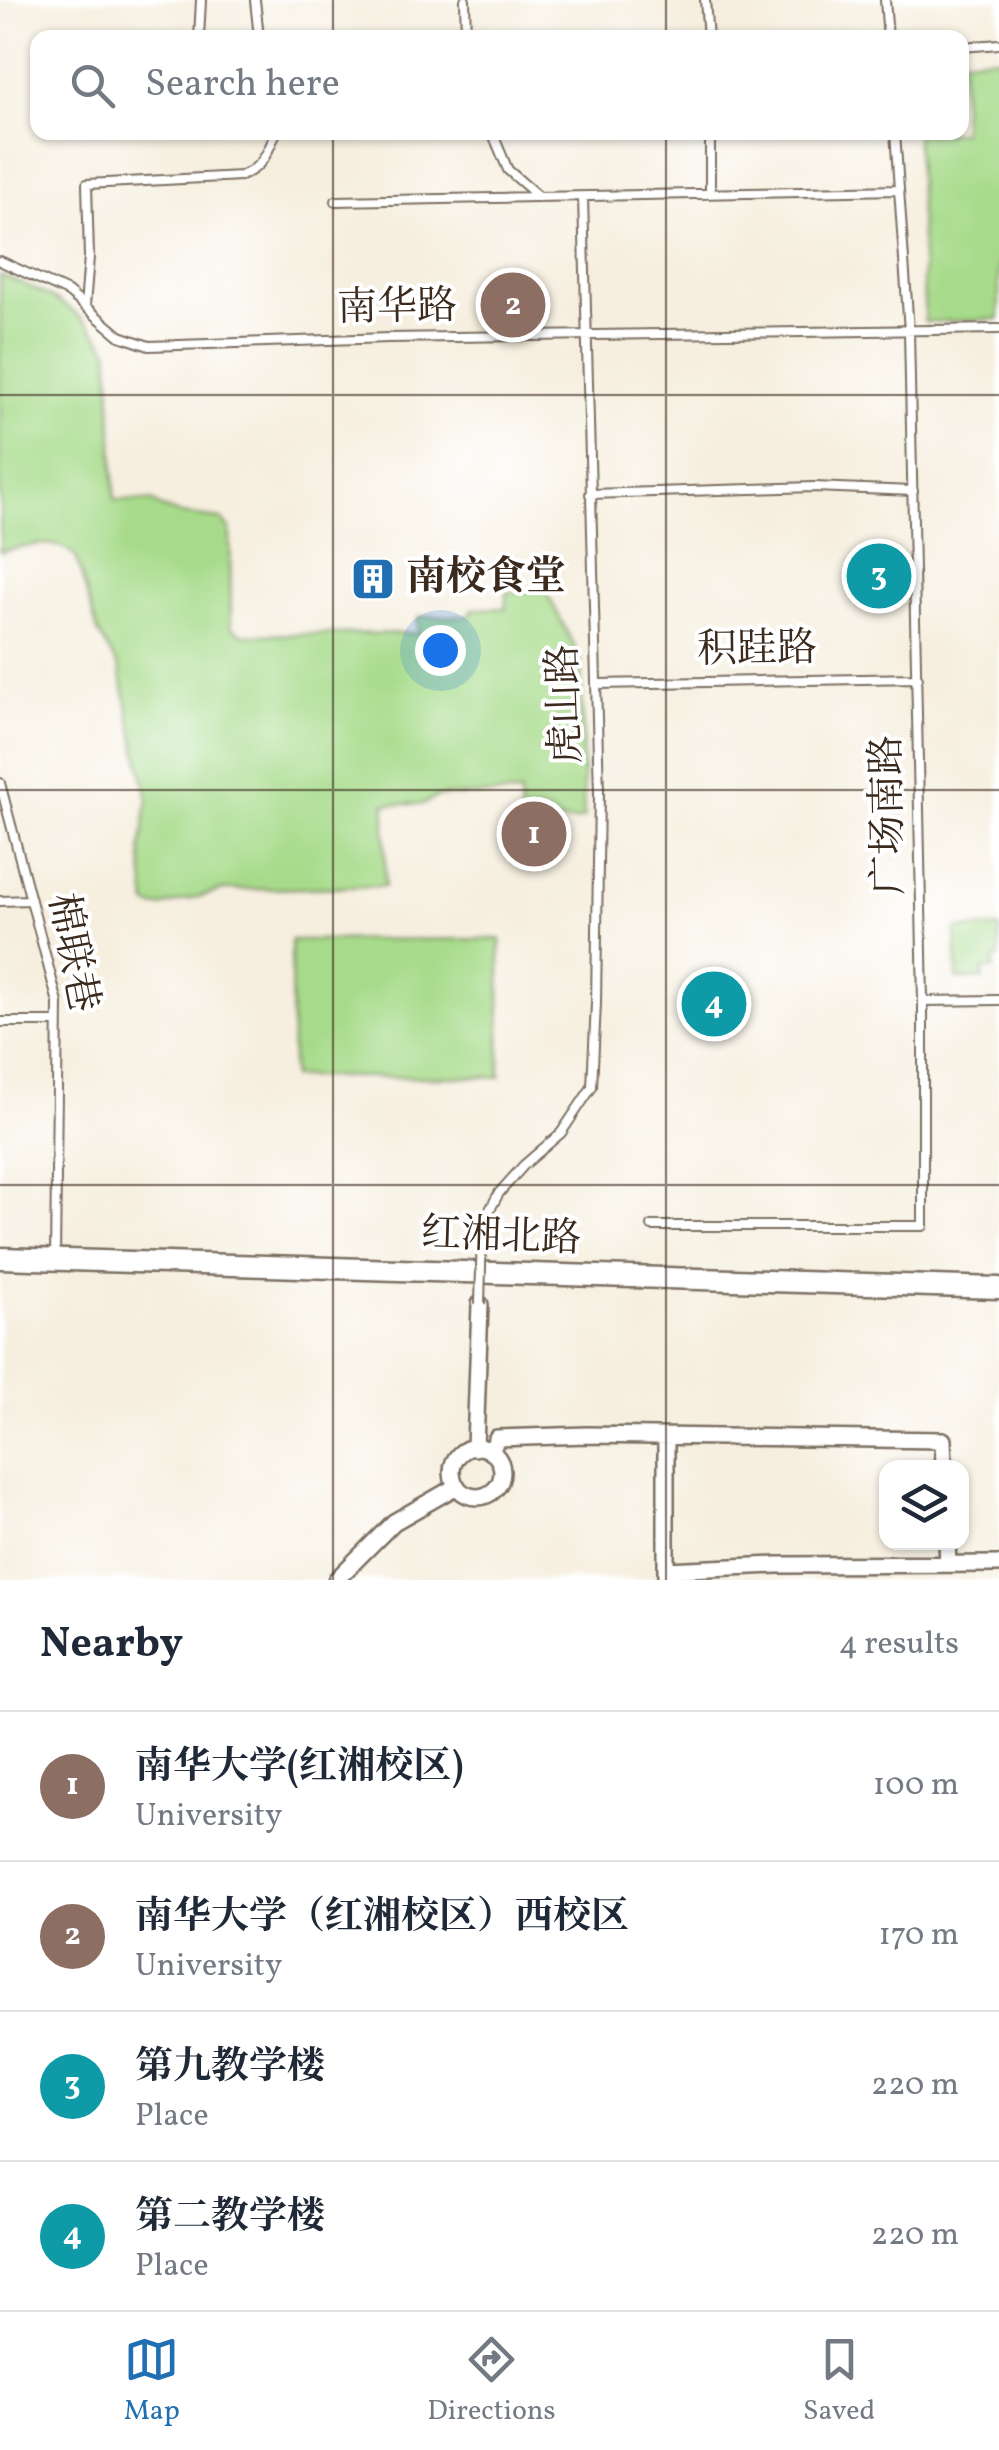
<!DOCTYPE html>
<meta charset="utf-8">
<style>
body{margin:0;font-family:Vollkorn,"Noto Serif SC",serif;background:#f2f2f3;color:#1f2937}
.controls{position:absolute;right:30px;bottom:30px;display:grid;overflow:hidden;border-radius:20px;box-shadow:0 2px 8px #0004}
.controls button{width:90px;height:90px;display:grid;place-items:center;padding:0;border:0;border-bottom:2px solid #e0e1e3;background:#fff;color:#1f2937;font:50px sans-serif}
.you{position:absolute;left:440px;top:650px;width:35px;height:35px;margin:-25px;border:8px solid #fff;border-radius:50%;background:#1a73e8;box-shadow:0 0 0 15px #1a73e833}
.badge{display:grid;place-items:center;width:65px;height:65px;border-radius:50%;background:#1f6fb2;color:#fff;font-size:32px;font-weight:700}
.pin{position:absolute;translate:-50% -50%;border:5px solid #fff;box-shadow:0 2px 10px #0006}
.list{margin:0;padding:0;list-style:none}
h2{display:flex;justify-content:space-between;align-items:center;height:130px;margin:0;padding:0 40px;font-size:42px}
h2 small{font-size:32px;font-weight:400;color:#747a83}
.list li{display:grid;grid-template-columns:65px 1fr auto;gap:30px;align-items:center;box-sizing:border-box;height:150px;padding:0 40px;border-top:2px solid #e0e1e3}
.list b{display:block;font-size:38px;white-space:nowrap}
.list p{margin:0;font-size:32px;white-space:nowrap;color:#747a83}
.list em{font-size:32px;font-style:normal;color:#747a83}
.icon{flex:none;width:55px;height:55px;fill:none;stroke:currentColor;stroke-width:2;stroke-linecap:round;stroke-linejoin:round}
.map{position:relative;flex:none;width:999px;height:1580px;overflow:hidden}
.search{position:absolute;background:#fff;box-shadow:0 2px 8px #0004;left:30px;right:30px;top:30px;height:110px;display:flex;align-items:center;gap:25px;box-sizing:border-box;padding:0 35px;border-radius:20px;color:#747a83;font-size:38px}
.sheet{height:730px;background:#fff}
nav{display:flex;justify-content:space-around;align-items:center;box-sizing:border-box;height:140px;border-top:2px solid #e0e1e3;background:#fff;font-size:28px;color:#747a83}
nav a{display:grid;justify-items:center;gap:5px}
nav .on{color:#1f6fb2}
.map>svg:first-child{display:block}
.green{fill:#a7db8b;stroke:#718254;stroke-width:2.5}
.lines{fill:none;stroke-linecap:round;stroke-linejoin:round}
.service-casing{stroke:#7c6f62;stroke-width:12}
.minor-casing{stroke:#7c6f62;stroke-width:20}
.secondary-casing{stroke:#7c6f62;stroke-width:25}
.service{stroke:#fff;stroke-width:8}
.minor{stroke:#fff;stroke-width:15}
.secondary{stroke:#fff;stroke-width:20}
.service-bridge-casing{stroke:#7c6f62;stroke-width:12;stroke-linecap:butt}
.service-bridge{stroke:#fff;stroke-width:8}
.grid{fill:none;stroke:#3b2a1e;stroke-width:2.5;stroke-opacity:0.55}
.labels{text-anchor:middle;dominant-baseline:central;stroke-width:8;stroke-linejoin:round;paint-order:stroke}
.street-label{font-size:40px;fill:#3b2a1e;stroke:#fff}
.poi-label{font-size:40px;font-weight:bold;fill:#3b2a1e;stroke:#fff;text-anchor:start}
</style>
<div class="map">
<svg width="999" height="1580" viewBox="0 0 999 1580">
<rect width="100%" height="100%" fill="#fff"/>
<filter id="ink" filterUnits="userSpaceOnUse"><feTurbulence type="fractalNoise" baseFrequency=".01" numOctaves="2"/><feDisplacementMap in="SourceGraphic" scale="20" xChannelSelector="R" yChannelSelector="G"/><feConvolveMatrix kernelMatrix="1 2 1 2 8 2 1 2 1" color-interpolation-filters="sRGB"/></filter>
<filter id="wash" filterUnits="userSpaceOnUse"><feTurbulence type="fractalNoise" baseFrequency=".0048" numOctaves="4" result="noise"/><feDisplacementMap in="SourceGraphic" scale="40" xChannelSelector="R" yChannelSelector="G"/><feGaussianBlur stdDeviation="2.25" result="paint"/><feColorMatrix in="noise" values="0 0 0 0 0 0 0 0 0 0 0 0 0 0 0 0 0 1.4 0 .05"/><feComposite in="paint" operator="in"/></filter>
<g filter="url(#wash)">
<rect width="100%" height="100%" fill="#f6efdf"/>
<path class="green" d="M 999,57 L 999,319 L 925,322 L 916,133 L 962,132 L 962,59 Z
M 0,275 C 41,289 87,312 109,351 L 115,500 L 152,501 L 162,508 L 180,514 L 221,519 L 230,529 L 231,627 L 244,635 L 418,633 L 418,617 L 471,616 L 472,609 L 506,608 L 506,592 L 546,591 L 576,649 L 581,664 L 584,818 L 575,821 L 521,822 L 520,794 L 438,796 L 424,804 L 385,804 L 385,886 L 223,890 L 161,907 L 153,907 L 147,904 L 141,850 L 148,799 L 119,667 L 98,632 L 76,557 C 57,535 25,547 0,552 Z
M 999,928 L 999,958 L 994,959 L 994,969 L 983,969 L 983,979 L 957,979 L 956,929 Z
M 500,939 L 500,1077 L 292,1077 L 291,940 Z"/>
</g>
<g filter="url(#ink)">
<g class="lines">
<defs>
<path id="service" d="M 255,0 L 259,38
M 465,0 L 466,38
M 705,0 L 708,38
M 885,0 L 888,38
M 199,38 L 201,0
M 962,47 L 999,44
M 492,132 L 508,170 L 539,197
M 710,194 L 710,132
M 336,201 L 899,190
M 0,261 L 68,292 L 120,336 L 149,346 L 389,338 L 999,329
M 85,306 L 89,257 L 87,184 L 241,176 C 263,167 267,154 276,132
M 590,494 L 814,487 L 913,491
M 597,684 L 918,678
M 0,783 L 58,1003 L 55,1259
M 0,901 L 31,900
M 923,1001 L 999,1000
M 0,1022 L 57,1022
M 652,1226 L 923,1226 L 923,1001 L 909,331 L 895,132
M 482,1231 L 487,1215 L 499,1193 L 524,1165 L 561,1133 L 592,1087 L 596,1003 L 599,793 L 583,197"/>
<path id="minor" d="M 666,1437 L 666,1578
M452 1472a25 25 0 1 1 50 0a25 25 0 1 1-50 0Z
M 475,1448 L 480,1304
M 491,1452 L 497,1438 L 587,1435 L 943,1440 L 944,1468
M 947,1542 L 948,1564
M 666,1570 L 777,1565 L 999,1564
M 336,1580 L 394,1522 L 457,1486"/>
<path id="secondary" d="M 0,1258 L 999,1288"/>
</defs>
<use href="#service" class="service-casing"/>
<use href="#minor" class="minor-casing"/>
<use href="#secondary" class="secondary-casing"/>
<use href="#service" class="service"/>
<use href="#minor" class="minor"/>
<use href="#secondary" class="secondary"/>
<defs>
<path id="service-bridge" d="M 480,1304 L 482,1231"/>
</defs>
<use href="#service-bridge" class="service-bridge-casing"/>
<use href="#service-bridge" class="service-bridge"/>
</g>
</g>
<path class="grid" d="M 333,0 L 333,38M 666,0 L 666,38M 333,132 L 333,1580M 666,132 L 666,1580M 0,395 L 999,395M 0,790 L 999,790M 0,1185 L 999,1185"/>
<defs>
<symbol id="building-square" viewBox="-11 -11 22 22"><rect x="-9" y="-9" width="18" height="18" rx="4" fill="#1f6fb2" stroke="#fff"/><path d="M-4-6H4V6H1V3H-1V6H-4ZM-2.5-4.3h1.7v1.8h-1.7ZM.8-4.3h1.7v1.8H.8ZM-2.5-1h1.7V.8h-1.7ZM.8-1h1.7V.8H.8Z" fill="#fff"/></symbol>
</defs>
<g fill-rule="evenodd">
<use href="#building-square" x="348" y="554" width="50" height="50"/>
</g>
<g class="labels">
<g class="street-label">
<text transform="translate(397 309) rotate(-1)">南华路</text>
<text transform="translate(757 651) rotate(-1)">积跬路</text>
<text transform="translate(567 704) rotate(-92)">虎山路</text>
<text transform="translate(890 815) rotate(-91)">广场南路</text>
<text transform="translate(71 953) rotate(79)">棉联巷</text>
<text transform="translate(501 1238) rotate(2)">红湘北路</text>
</g>
<g class="poi-label">
<text x="406" y="579">南校食堂</text>
</g>
</g>
</svg>
<div class="controls">
<button><svg class="icon" aria-label="layers" viewBox="0 0 24 24"><path d="M12 4l9 5-9 5-9-5zM3 14l9 5 9-5"/></svg></button>
</div>
<div class="you"></div>
<div class="pin badge" style="left:534px;top:834px;background:#8d6e63">1</div>
<div class="pin badge" style="left:513px;top:305px;background:#8d6e63">2</div>
<div class="pin badge" style="left:879px;top:576px;background:#0f9aa8">3</div>
<div class="pin badge" style="left:714px;top:1004px;background:#0f9aa8">4</div>
<div class="search"><svg class="icon" aria-label="search" viewBox="0 0 24 24"><circle cx="10" cy="10" r="6"/><path d="M15 15l6 6"/></svg>Search here</div>
</div>
<section class="sheet">
<h2>Nearby<small>4 results</small></h2>
<ul class="list">
<li><span class="badge" style="background:#8d6e63">1</span><div><b>南华大学(红湘校区)</b><p>University</p></div><em>100 m</em></li>
<li><span class="badge" style="background:#8d6e63">2</span><div><b>南华大学（红湘校区）西校区</b><p>University</p></div><em>170 m</em></li>
<li><span class="badge" style="background:#0f9aa8">3</span><div><b>第九教学楼</b><p>Place</p></div><em>220 m</em></li>
<li><span class="badge" style="background:#0f9aa8">4</span><div><b>第二教学楼</b><p>Place</p></div><em>220 m</em></li>
</ul>
</section>
<nav>
<a class="on"><svg class="icon" aria-label="map" viewBox="0 0 24 24"><path d="M3 6l6-2 6 2 6-2v14l-6 2-6-2-6 2zM9 4v14M15 6v14"/></svg>Map</a>
<a><svg class="icon" aria-label="directions" viewBox="0 0 24 24"><path d="M12 3l9 9-9 9-9-9zM9 14v-3h6M13 9l2 2-2 2"/></svg>Directions</a>
<a><svg class="icon" aria-label="saved" viewBox="0 0 24 24"><path d="M7 4h10v16l-5-4-5 4z"/></svg>Saved</a>
</nav>
